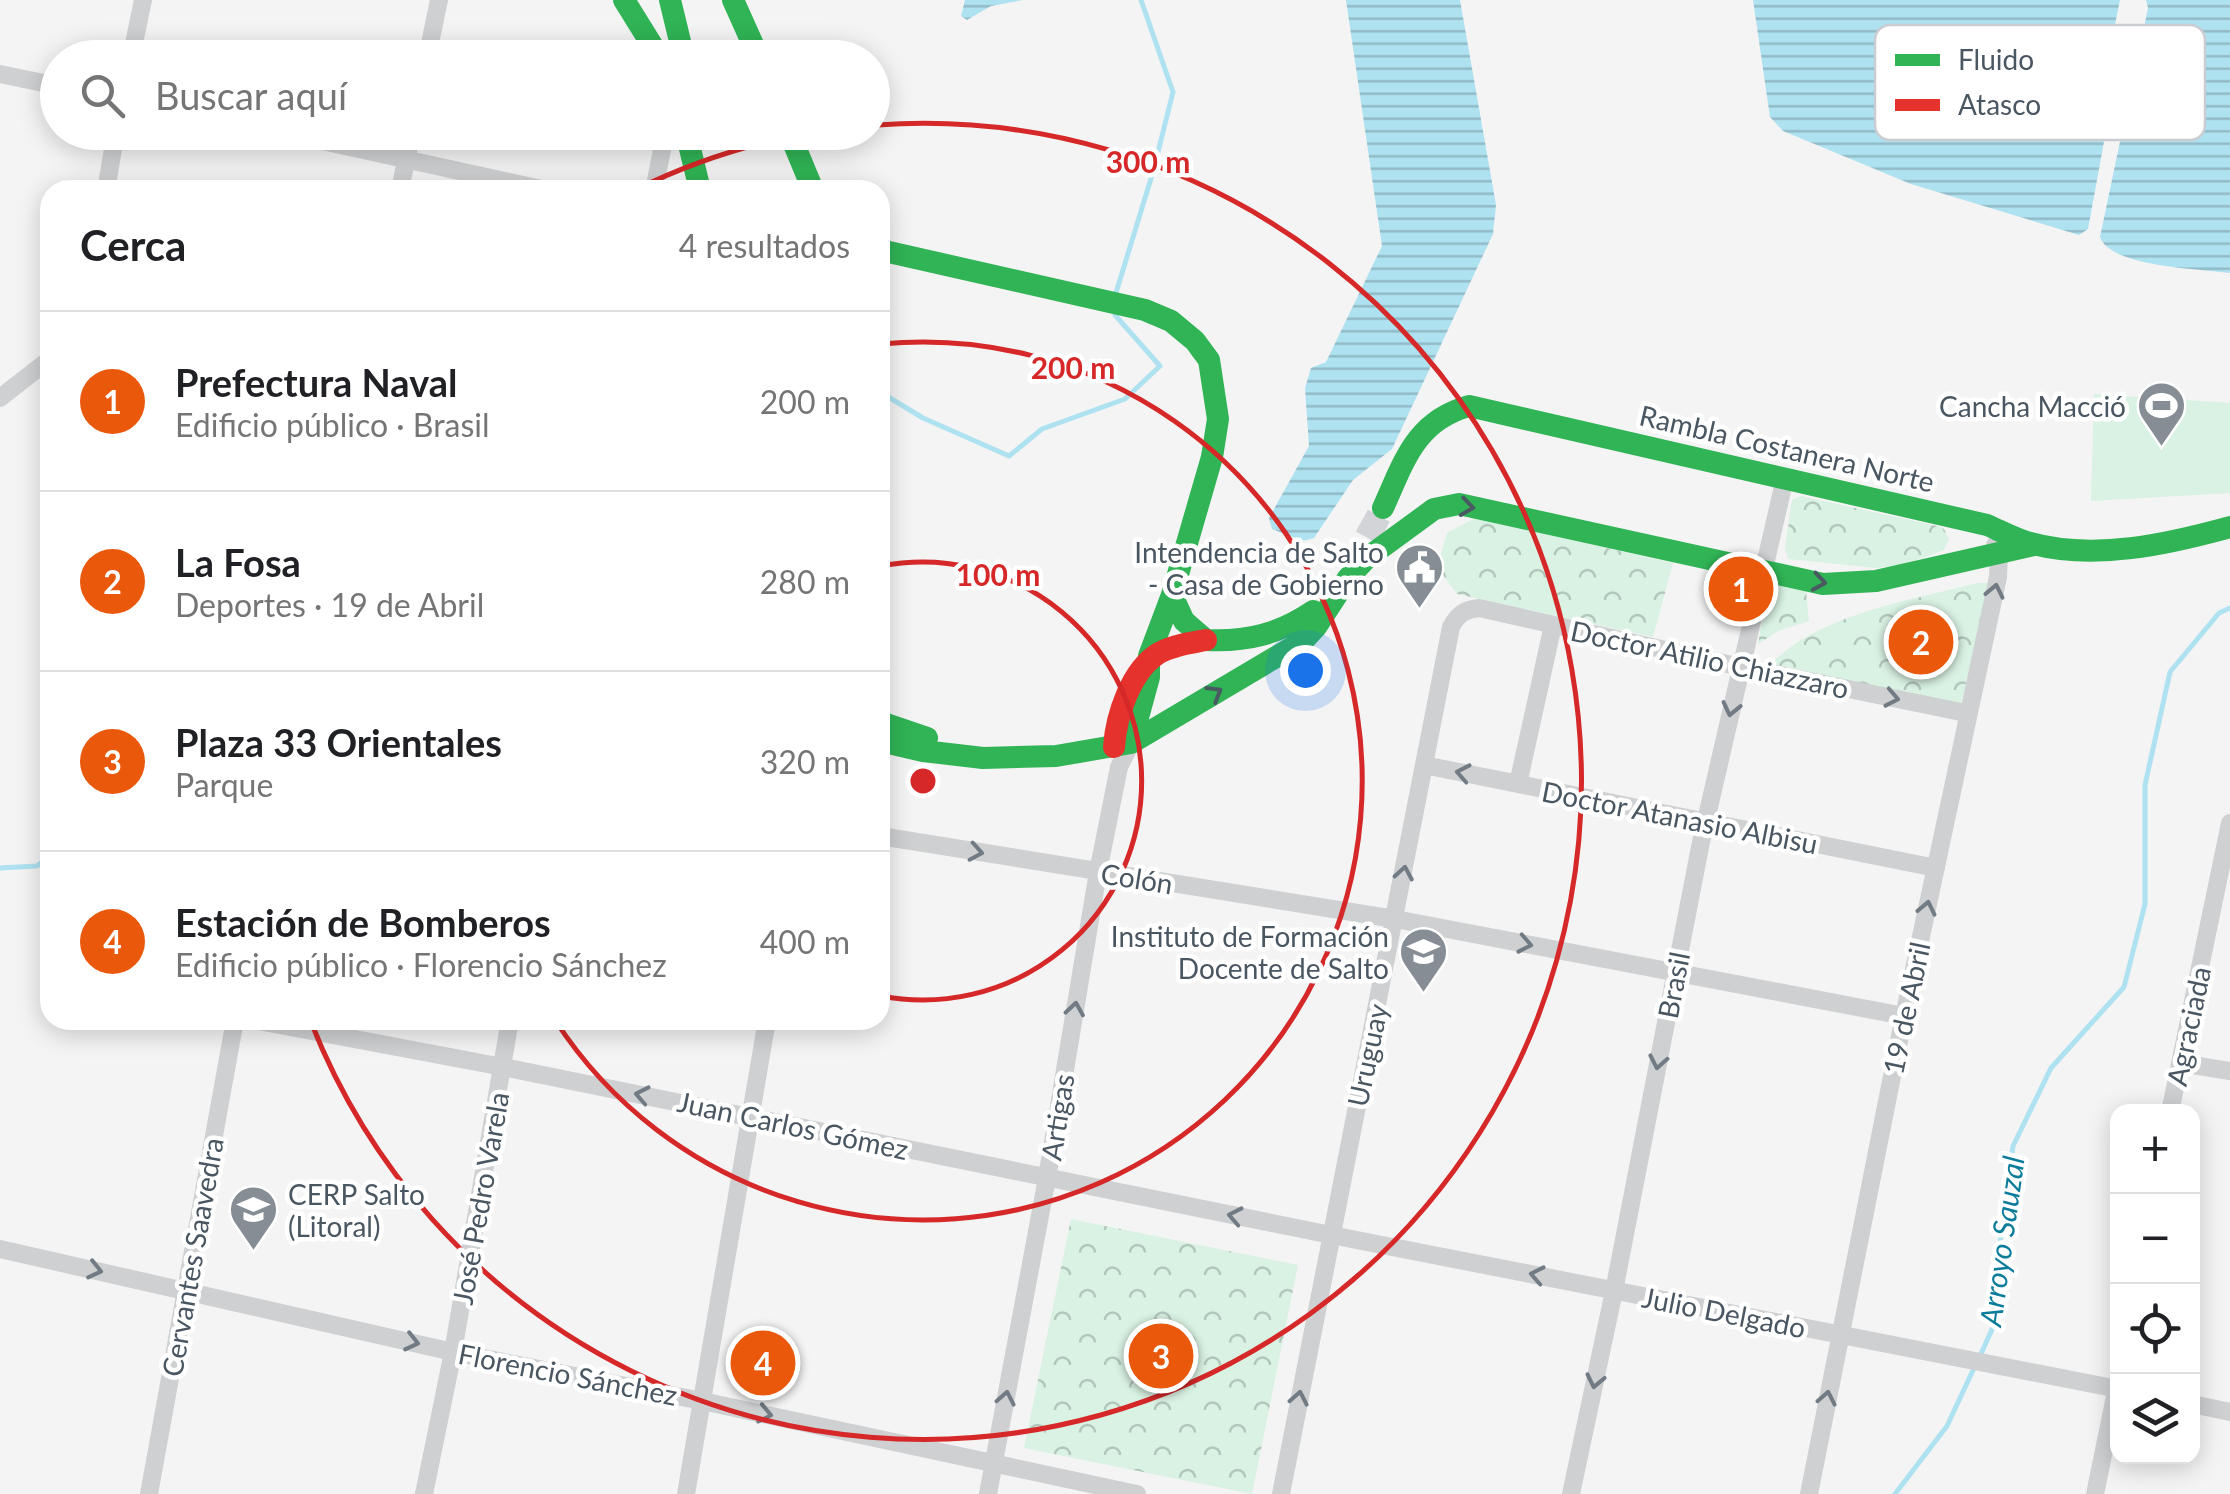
<!DOCTYPE html>
<html lang="es">
<meta charset="utf-8">
<style>
body{margin:0;font-family:Lato,sans-serif;background:#f2f2f2;color:#202124}
.controls{position:absolute;right:30px;bottom:30px;display:grid;overflow:hidden;border-radius:20px;box-shadow:0 5px 25px #0003}
.controls button{width:90px;height:90px;display:grid;place-items:center;padding:0;border:0;border-bottom:2px solid #e0e0e0;background:#fff;color:#202124;font:50px sans-serif}
.you{position:absolute;left:1305px;top:670px;width:35px;height:35px;margin:-25px;border:8px solid #fff;border-radius:50%;background:#1a73e8;box-shadow:0 0 0 15px #1a73e833}
.badge{display:grid;place-items:center;width:65px;height:65px;border-radius:50%;background:#ea580c;color:#fff;font-size:32px;font-weight:700}
.pin{position:absolute;translate:-50% -50%;border:5px solid #fff;box-shadow:0 2px 10px #0006}
.list{margin:0;padding:0;list-style:none}
h2{display:flex;justify-content:space-between;align-items:center;height:130px;margin:0;padding:0 40px;font-size:42px}
h2 small{font-size:32px;font-weight:400;color:#757577}
.list li{display:grid;grid-template-columns:65px 1fr auto;gap:30px;align-items:center;box-sizing:border-box;height:180px;padding:0 40px;border-top:2px solid #e0e0e0}
.list b{display:block;font-size:38px;white-space:nowrap}
.list p{margin:0;font-size:32px;white-space:nowrap;color:#757577}
.list em{font-size:32px;font-style:normal;color:#757577}
.icon{flex:none;width:55px;height:55px;fill:none;stroke:currentColor;stroke-width:2;stroke-linecap:round;stroke-linejoin:round}
.map{position:relative;flex:none;width:2230px;height:1494px;overflow:hidden}
.search{position:absolute;background:#fff;box-shadow:0 5px 25px #0003;left:40px;top:40px;width:850px;height:110px;display:flex;align-items:center;gap:25px;box-sizing:border-box;padding:0 35px;border-radius:55px;color:#757577;font-size:38px}
.panel{position:absolute;background:#fff;box-shadow:0 5px 25px #0003;left:40px;top:180px;width:850px;height:850px;border-radius:30px}
.map>svg:first-child{display:block}
.green{fill:#d9f2e3}
.park{fill:url(#park-crowns)}
.water{fill:url(#water-rules)}
.lines{fill:none;stroke-linecap:round;stroke-linejoin:round}
.stream{stroke:#aee2f0;stroke-width:5}
.secondary-tunnel{stroke:#d2d4d7;stroke-width:25;stroke-dasharray:25 12;stroke-linecap:butt}
.street{stroke:#ced0d2;stroke-width:18}
.fast{stroke:#30b455;stroke-width:22}
.jam{stroke:#e5322d;stroke-width:22}
.oneway{stroke:#495b60}
.oneway2{stroke:#727b83}
.ring{fill:none;stroke:#d62828;stroke-width:5}
.labels{text-anchor:middle;dominant-baseline:central;stroke-width:9;stroke-linejoin:round;paint-order:stroke}
.poi-label{font-size:28px;fill:#4a5661;stroke:#fff;text-anchor:end}
.street-label{font-size:28px;fill:#4a5661;stroke:#fff}
.water-label{font-size:30px;font-style:italic;fill:#0c7c9b;stroke:#fff}
.key{fill:#fff;stroke:#c9ccd0;stroke-width:2.5}
.key-label{font-size:28px;fill:#4a5661}
.centre{fill:#d62828;stroke:#fff;stroke-width:5}
.ring-label{font-size:30px;text-anchor:middle;font-weight:bold;fill:#d62828;stroke:#fff;stroke-width:9;stroke-linejoin:round;paint-order:stroke}
</style>
<div class="map">
<svg width="2230" height="1494" viewBox="0 0 2230 1494">
<defs>
<pattern id="park-crowns" width="20" height="18" patternUnits="userSpaceOnUse" patternTransform="scale(2.5)"><rect width="20" height="18" fill="#d9f2e3"/><path d="M2 6a3 3 0 1 1 6 0M12 15a3 3 0 1 1 6 0" fill="none" stroke="#b2c7bb"/></pattern>
<pattern id="water-rules" width="6" height="5" patternUnits="userSpaceOnUse" patternTransform="scale(2.5)"><rect width="6" height="5" fill="#aee2f0"/><path d="M0 2.5h6" fill="none" stroke="#90bac6"/></pattern>
</defs>
<rect width="100%" height="100%" fill="#f4f4f4"/>
<path class="green" d="M 2094,394 L 2230,403 L 2230,493 L 2091,501 Z"/>
<path class="park" d="M 1801,496 L 1937,526 L 1944,529 L 1949,539 L 1944,550 L 1903,565 L 1876,568 L 1788,559 L 1785,548 L 1792,500 Z
M 1475,518 L 1673,563 L 1653,637 L 1457,594 L 1437,567 L 1447,533 Z
M 1769,582 L 1806,591 L 1809,621 L 1780,630 L 1758,644 Z
M 1977,583 L 1990,583 L 1961,703 L 1769,666 C 1815,615 1912,600 1977,583 Z
M 1071,1219 L 1298,1265 L 1252,1494 L 1024,1448 Z"/>
<path class="water" d="M 965,0 L 1023,0 L 991,6 L 967,20 L 961,16 Z
M 1346,0 L 1460,0 L 1496,205 L 1493,234 L 1392,449 L 1353,480 L 1314,538 L 1303,541 L 1272,529 L 1269,518 L 1309,446 L 1305,388 L 1311,368 L 1326,362 L 1382,246 Z
M 1753,0 L 2120,0 L 2101,92 L 2108,120 L 2088,229 L 2079,235 L 1911,184 L 1783,131 L 1770,117 Z
M 2146,0 L 2230,0 L 2230,273 C 2201,269 2110,267 2100,237 L 2148,8 Z"/>
<g class="lines">
<path class="stream" d="M 1115,296 L 1153,172 L 1173,92 L 1141,0
M 880,392 L 923,418 L 1009,456 L 1042,429 L 1125,399 L 1160,366 L 1115,315
M 0,868 L 37,866 L 50,856
M 1980,1356 L 1994,1325 L 2001,1231 L 2013,1146 L 2051,1068 L 2124,987 L 2145,904 L 2145,785 L 2170,672 L 2219,613 L 2230,608
M 1895,1494 L 1947,1426 L 1975,1366"/>
<path class="secondary-tunnel" d="M 1349,570 L 1383,508"/>
<path class="street" d="M 131,58 L 143,0
M 427,58 L 439,0
M 0,74 L 58,86
M 281,132 L 546,190
M 106,190 L 116,132
M 400,190 L 412,132
M 654,190 L 665,135
M 0,398 L 50,359
M 1424,765 L 1936,868
M 1518,784 L 1553,625
M 880,836 L 1395,919 L 1904,1016
M 254,1020 L 503,1067 L 1331,1235 L 2118,1389
M 2180,1063 L 2230,1071
M 2170,1112 L 2230,823
M 0,1249 L 453,1352 L 702,1401 L 1137,1494
M 2192,1404 L 2230,1412
M 149,1494 L 235,1020
M 424,1494 L 453,1352 L 510,1020
M 686,1494 L 767,1020
M 988,1494 L 1047,1178 L 1098,872 L 1119,767 L 1131,743
M 1281,1494 L 1451,627 C 1458,614 1464,610 1479,608 L 1741,667 L 1966,713
M 1571,1494 L 1614,1291 L 1701,842 L 1785,478
M 1809,1494 L 1904,1016 L 1998,577 L 1999,553 L 1995,545
M 2095,1494 L 2118,1382"/>
<path class="fast" d="M 624,0 L 660,58
M 670,0 L 684,58
M 733,0 L 759,58
M 686,132 L 700,190
M 789,132 L 813,190
M 880,250 L 1145,310 L 1171,321 L 1195,341 L 1209,360 L 1218,419 L 1212,457 L 1172,595 L 1149,656 L 1149,677 L 1131,743
M 1383,508 C 1404,462 1415,421 1469,406 L 1987,525 C 2001,531 2015,539 2030,543 C 2094,561 2168,544 2230,527
M 1172,595 L 1184,621 L 1206,640 C 1247,642 1279,634 1313,611
M 880,722 L 927,738
M 880,741 L 923,751 L 983,758 L 1056,756 L 1131,743 L 1303,641 L 1316,627 L 1348,578 L 1367,558 L 1434,509 L 1459,504 L 1823,584 L 1876,581 L 2034,545"/>
<path class="jam" d="M 1114,747 C 1116,716 1131,670 1159,653 C 1173,645 1190,643 1206,640"/>
</g>
<defs><path id="oneway-chevron" d="M-2-3.5L2.5 0L-2 3.5" fill="none" stroke-width="1.6" stroke-linecap="round" stroke-linejoin="round" transform="scale(2.5)"/></defs>
<g class="oneway">
<use href="#oneway-chevron" transform="translate(1467 507) rotate(8)"/>
<use href="#oneway-chevron" transform="translate(1819 582) rotate(9)"/>
<use href="#oneway-chevron" transform="translate(1215 693) rotate(-31)"/>
</g>
<g class="oneway2">
<use href="#oneway-chevron" transform="translate(1995 591) rotate(-78)"/>
<use href="#oneway-chevron" transform="translate(1892 698) rotate(11)"/>
<use href="#oneway-chevron" transform="translate(1731 709) rotate(103)"/>
<use href="#oneway-chevron" transform="translate(1463 773) rotate(-169)"/>
<use href="#oneway-chevron" transform="translate(976 852) rotate(10)"/>
<use href="#oneway-chevron" transform="translate(1404 873) rotate(-80)"/>
<use href="#oneway-chevron" transform="translate(1927 908) rotate(-78)"/>
<use href="#oneway-chevron" transform="translate(1525 944) rotate(11)"/>
<use href="#oneway-chevron" transform="translate(1075 1009) rotate(-81)"/>
<use href="#oneway-chevron" transform="translate(1658 1062) rotate(101)"/>
<use href="#oneway-chevron" transform="translate(642 1095) rotate(-169)"/>
<use href="#oneway-chevron" transform="translate(1235 1216) rotate(-169)"/>
<use href="#oneway-chevron" transform="translate(95 1270) rotate(13)"/>
<use href="#oneway-chevron" transform="translate(1537 1275) rotate(-169)"/>
<use href="#oneway-chevron" transform="translate(412 1342) rotate(13)"/>
<use href="#oneway-chevron" transform="translate(1595 1381) rotate(102)"/>
<use href="#oneway-chevron" transform="translate(1006 1398) rotate(-79)"/>
<use href="#oneway-chevron" transform="translate(1299 1398) rotate(-79)"/>
<use href="#oneway-chevron" transform="translate(1827 1398) rotate(-79)"/>
<use href="#oneway-chevron" transform="translate(765 1414) rotate(12)"/>
</g>
<g class="ring">
<path d="M881 566A219 219 0 1 1 881 996"/>
<path d="M881 344A439 439 0 1 1 555 1020"/>
<path d="M635 190A658 658 0 0 1 809 133M877 125A658 658 0 1 1 311 1022"/>
</g>
<defs>
<symbol id="stadium-pin" viewBox="-11 -11 22 30"><path d="M0 17L-7.5 6A9.5 9.5 0 1 1 7.5 6Z" fill="#868d94" stroke="#fff"/><path d="M0-5a6.5 5 0 1 0 0 10a6.5 5 0 1 0 0-10ZM-3.5-1.8h7v3.6h-7Z" fill="#fff"/></symbol>
<symbol id="civic-pin" viewBox="-11 -11 22 30"><path d="M0 17L-7.5 6A9.5 9.5 0 1 1 7.5 6Z" fill="#868d94" stroke="#fff"/><path d="M-.6-6.5H3V-4.5H.6V-3L4-1V1h2V6H-6V1h2V-1L-.6-3ZM-1.2 2.5V6h2.4V2.5Z" fill="#fff"/></symbol>
<symbol id="university-pin" viewBox="-11 -11 22 30"><path d="M0 17L-7.5 6A9.5 9.5 0 1 1 7.5 6Z" fill="#868d94" stroke="#fff"/><path d="M0-5L7-2L0 1L-7-2ZM-4 1L0 2.5L4 1V4Q0 6-4 4Z" fill="#fff"/></symbol>
</defs>
<g fill-rule="evenodd">
<use href="#stadium-pin" x="2134" y="378" width="55" height="75"/>
<use href="#civic-pin" x="1392" y="540" width="55" height="75"/>
<use href="#university-pin" x="1396" y="924" width="55" height="75"/>
<use href="#university-pin" x="226" y="1182" width="55" height="75"/>
</g>
<g class="labels">
<g class="poi-label">
<text x="2126" y="406">Cancha Macció</text>
<text x="1384" y="552">Intendencia de Salto<tspan x="1384" dy="32">- Casa de Gobierno</tspan></text>
<text x="1389" y="936">Instituto de Formación<tspan x="1389" dy="32">Docente de Salto</tspan></text>
<text x="288" y="1194" text-anchor="start">CERP Salto<tspan x="288" dy="32">(Litoral)</tspan></text>
</g>
<g class="street-label">
<text transform="translate(1787 448) rotate(13)">Rambla Costanera Norte</text>
<text transform="translate(1710 659) rotate(12)">Doctor Atilio Chiazzaro</text>
<text transform="translate(1680 817) rotate(11)">Doctor Atanasio Albisu</text>
<text transform="translate(1137 878) rotate(9)">Colón</text>
<text transform="translate(1673 985) rotate(-79)">Brasil</text>
<text transform="translate(1906 1008) rotate(-78)">19 de Abril</text>
<text transform="translate(2188 1026) rotate(-78)">Agraciada</text>
<text transform="translate(1367 1055) rotate(-78)">Uruguay</text>
<text transform="translate(1057 1117) rotate(-81)">Artigas</text>
<text transform="translate(793 1125) rotate(12)">Juan Carlos Gómez</text>
<text transform="translate(480 1198) rotate(-80)">José Pedro Varela</text>
<text transform="translate(192 1257) rotate(-80)">Cervantes Saavedra</text>
<text transform="translate(1724 1312) rotate(11)">Julio Delgado</text>
<text transform="translate(568 1374) rotate(11)">Florencio Sánchez</text>
</g>
<g class="water-label">
<text transform="translate(2001 1241) rotate(-82)">Arroyo Sauzal</text>
</g>
</g>
<rect x="1875" y="25" width="330" height="115" rx="15" class="key"/>
<rect x="1895" y="54" width="45" height="12" fill="#30b455"/>
<rect x="1895" y="99" width="45" height="12" fill="#e5322d"/>
<g class="key-label">
<text x="1958" y="70">Fluido</text>
<text x="1958" y="115">Atasco</text>
</g>
<circle cx="923" cy="781" r="15" class="centre"/>
<g class="ring-label">
<text x="1148" y="173">300 m</text>
<text x="1073" y="379">200 m</text>
<text x="998" y="586">100 m</text>
</g>
</svg>
<div class="controls">
<button>+</button>
<button>−</button>
<button><svg class="icon" aria-label="locate" viewBox="0 0 24 24"><circle cx="12" cy="12" r="6"/><path d="M12 2v4M12 18v4M2 12h4M18 12h4"/></svg></button>
<button><svg class="icon" aria-label="layers" viewBox="0 0 24 24"><path d="M12 4l9 5-9 5-9-5zM3 14l9 5 9-5"/></svg></button>
</div>
<div class="you"></div>
<div class="pin badge" style="left:1741px;top:589px">1</div>
<div class="pin badge" style="left:1921px;top:642px">2</div>
<div class="pin badge" style="left:1161px;top:1356px">3</div>
<div class="pin badge" style="left:763px;top:1363px">4</div>
<div class="search"><svg class="icon" aria-label="search" viewBox="0 0 24 24"><circle cx="10" cy="10" r="6"/><path d="M15 15l6 6"/></svg>Buscar aquí</div>
<section class="panel">
<h2>Cerca<small>4 resultados</small></h2>
<ul class="list">
<li><span class="badge">1</span><div><b>Prefectura Naval</b><p>Edificio público · Brasil</p></div><em>200 m</em></li>
<li><span class="badge">2</span><div><b>La Fosa</b><p>Deportes · 19 de Abril</p></div><em>280 m</em></li>
<li><span class="badge">3</span><div><b>Plaza 33 Orientales</b><p>Parque</p></div><em>320 m</em></li>
<li><span class="badge">4</span><div><b>Estación de Bomberos</b><p>Edificio público · Florencio Sánchez</p></div><em>400 m</em></li>
</ul>
</section>
</div>
